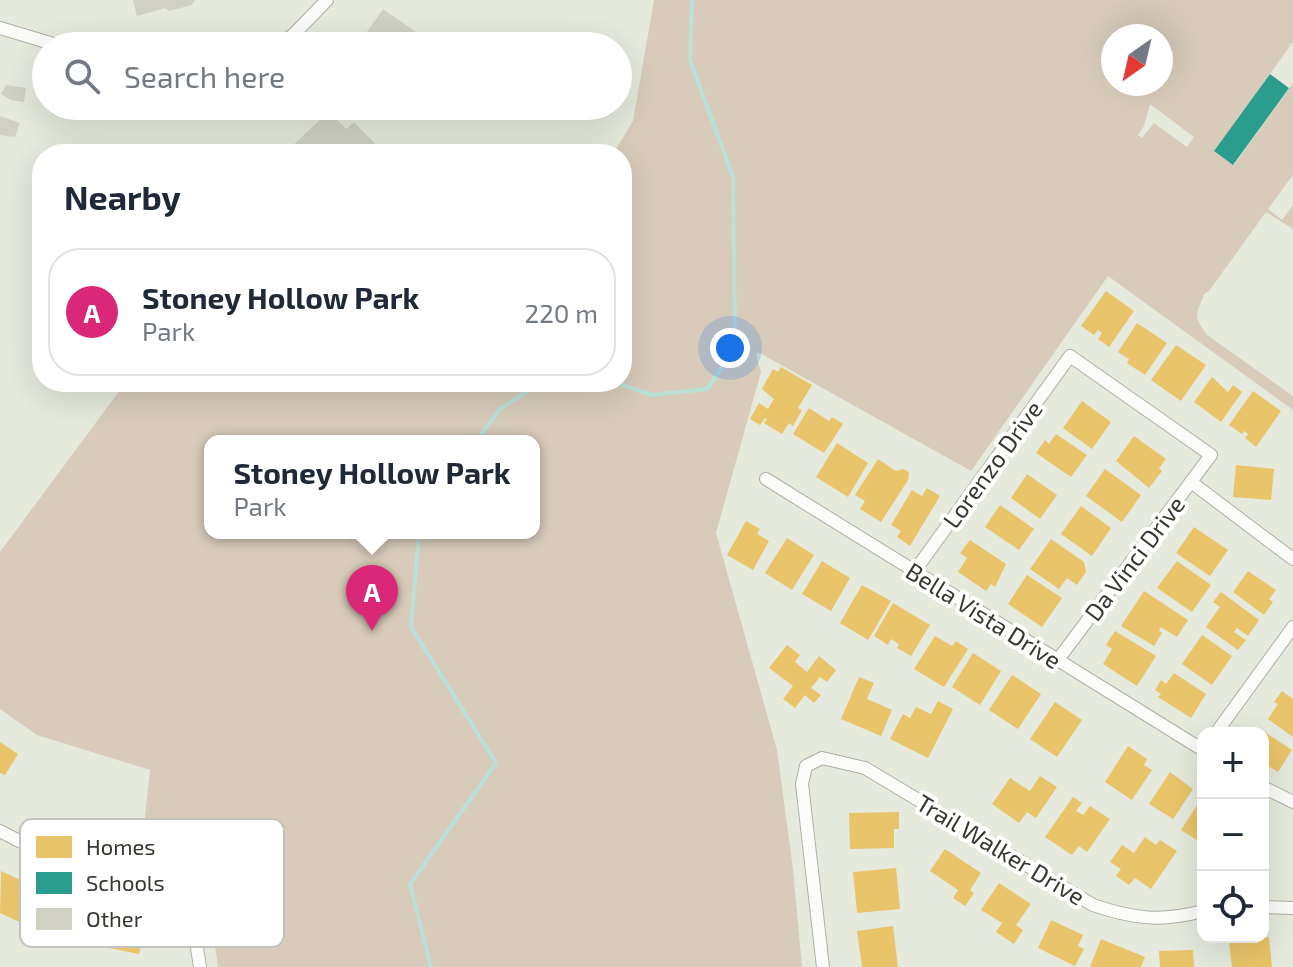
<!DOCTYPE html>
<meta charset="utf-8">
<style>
body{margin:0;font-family:"Exo 2",sans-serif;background:#f2f2f3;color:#1f2937}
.controls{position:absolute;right:24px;bottom:24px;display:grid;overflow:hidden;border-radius:16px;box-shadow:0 8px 32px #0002}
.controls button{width:72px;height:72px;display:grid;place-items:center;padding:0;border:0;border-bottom:2px solid #e0e1e3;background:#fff;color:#1f2937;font:40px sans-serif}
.compass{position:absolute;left:1101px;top:24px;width:72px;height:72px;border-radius:50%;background:#fff;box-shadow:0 8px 32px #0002;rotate:214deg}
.you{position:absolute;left:730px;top:348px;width:28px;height:28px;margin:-20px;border:6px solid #fff;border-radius:50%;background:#1a73e8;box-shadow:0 0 0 12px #1a73e833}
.badge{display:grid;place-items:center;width:52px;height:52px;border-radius:50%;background:#db2777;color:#fff;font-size:26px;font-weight:700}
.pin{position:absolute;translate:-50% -66px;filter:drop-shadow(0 2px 4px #0008)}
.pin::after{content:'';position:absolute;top:42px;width:28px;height:24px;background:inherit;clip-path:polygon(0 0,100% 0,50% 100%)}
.popup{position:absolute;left:204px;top:435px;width:336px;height:104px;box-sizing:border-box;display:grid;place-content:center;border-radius:16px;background:#fff;filter:drop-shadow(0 2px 6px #0005);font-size:26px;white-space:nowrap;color:#747a83}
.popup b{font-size:30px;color:#1f2937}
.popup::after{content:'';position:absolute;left:50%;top:100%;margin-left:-16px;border:16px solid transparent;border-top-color:#fff}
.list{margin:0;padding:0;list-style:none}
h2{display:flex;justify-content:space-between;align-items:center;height:104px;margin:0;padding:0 32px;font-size:34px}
h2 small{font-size:26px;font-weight:400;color:#747a83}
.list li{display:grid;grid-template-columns:52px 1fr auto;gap:24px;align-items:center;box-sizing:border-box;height:128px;margin:0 16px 16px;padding:0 16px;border:2px solid #e0e1e3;border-radius:32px}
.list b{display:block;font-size:30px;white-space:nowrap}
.list p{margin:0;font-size:26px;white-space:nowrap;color:#747a83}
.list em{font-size:26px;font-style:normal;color:#747a83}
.icon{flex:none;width:44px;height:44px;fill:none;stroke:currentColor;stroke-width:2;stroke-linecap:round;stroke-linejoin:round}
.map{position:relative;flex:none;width:1293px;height:967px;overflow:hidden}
.search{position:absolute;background:#fff;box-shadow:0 8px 32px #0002;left:32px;top:32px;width:600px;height:88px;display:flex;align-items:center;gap:20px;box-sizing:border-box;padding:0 28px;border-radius:44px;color:#747a83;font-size:30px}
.panel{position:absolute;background:#fff;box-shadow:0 8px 32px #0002;left:32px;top:144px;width:600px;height:248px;border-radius:32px}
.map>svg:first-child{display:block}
.green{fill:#d8cbba;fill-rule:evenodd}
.homes{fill:#e9c46a}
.schools{fill:#2a9d8f}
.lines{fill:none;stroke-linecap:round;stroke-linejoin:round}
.stream{stroke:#bae0da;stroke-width:4}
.building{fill:#d0d1c4}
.minor-casing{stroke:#acb0a5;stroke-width:14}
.minor{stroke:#fbfcfa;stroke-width:12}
.labels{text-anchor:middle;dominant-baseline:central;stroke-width:8;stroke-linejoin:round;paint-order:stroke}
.street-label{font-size:24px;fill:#34382e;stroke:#fff}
.key{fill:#fff;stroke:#c2c3c0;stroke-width:2}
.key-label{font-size:22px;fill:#34382e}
</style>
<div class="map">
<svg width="1293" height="967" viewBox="0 0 1293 967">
<rect width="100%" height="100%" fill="#e5eadd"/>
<path class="green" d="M 654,0 L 1293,0 L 1293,42 L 1214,151 L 1234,165 L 1293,83 L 1293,175 L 1268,209 L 1282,220 L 1293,205 L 1293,229 L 1266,212 L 1209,291 C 1200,297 1206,291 1202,300 C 1193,317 1198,322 1207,335 L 1293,396 L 1293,410 L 1108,276 L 971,471 L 758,352 L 756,355 L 761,372 L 716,533 L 777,750 L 793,869 L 802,967 L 218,967 C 217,943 198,871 177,858 C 167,852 153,850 142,845 L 150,770 L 37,735 L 0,709 L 0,552 L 126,382 L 450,382 L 456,386 L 459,382 L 622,382 L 622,154 L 613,154 L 633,121 ZM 1113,36 L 1161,36 L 1161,84 L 1113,84 ZM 1150,104 L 1194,137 L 1187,147 L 1154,123 L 1142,138 L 1138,135 L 1144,126 ZM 210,441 L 534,441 L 534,533 L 210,533 Z"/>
<path class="homes" d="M 1106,291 L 1134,311 L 1109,347 L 1098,339 L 1102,333 L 1098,330 L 1094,335 L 1081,326 Z
M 1137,323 L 1167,343 L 1145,375 L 1127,363 L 1129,359 L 1118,352 Z
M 1176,345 L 1206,365 L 1181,401 L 1151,380 Z
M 781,367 L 812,385 L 798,408 L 802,410 L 793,426 L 789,423 L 782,434 L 764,423 L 767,419 L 765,418 L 760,425 L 750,419 L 759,403 L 768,409 L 774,399 L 762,389 L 773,369 L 778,372 Z
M 1212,377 L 1228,392 L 1233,385 L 1242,392 L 1221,422 L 1194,402 Z
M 1253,391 L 1281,411 L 1256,447 L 1245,438 L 1248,434 L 1244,431 L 1242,434 L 1229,425 Z
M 1082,401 L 1111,422 L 1092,449 L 1063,428 Z
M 809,408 L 829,421 L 832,417 L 843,424 L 824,453 L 793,434 Z
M 1056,434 L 1087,455 L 1071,477 L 1036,453 L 1045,440 L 1049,444 Z
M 1134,436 L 1166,459 L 1159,468 L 1162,471 L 1149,488 L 1116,461 Z
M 837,443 L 868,463 L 848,497 L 816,477 Z
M 878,459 L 896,471 L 903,469 L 909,472 L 908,480 L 881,522 L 860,509 L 865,501 L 855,495 Z
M 1236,465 L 1274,469 L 1271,500 L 1233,497 Z
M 1105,469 L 1141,495 L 1122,522 L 1086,496 Z
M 1027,474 L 1057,495 L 1040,519 L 1011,498 Z
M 927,488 L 940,496 L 910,546 L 897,537 L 901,531 L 891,525 L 912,490 L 922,496 Z
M 1000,505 L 1034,529 L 1019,550 L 985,527 Z
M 1081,506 L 1111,528 L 1092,556 L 1061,534 Z
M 746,521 L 760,529 L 757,534 L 769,541 L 753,570 L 727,555 Z
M 1194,527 L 1228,550 L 1210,576 L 1176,553 Z
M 787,538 L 814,555 L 792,590 L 765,573 Z
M 1051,539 L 1084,562 L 1086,572 L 1077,585 L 1067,578 L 1059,589 L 1030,569 Z
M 970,540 L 1006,564 L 995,587 L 991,584 L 986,591 L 958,572 L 967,558 L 960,553 Z
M 822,561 L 850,578 L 831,611 L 802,594 Z
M 1177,561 L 1211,585 L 1192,612 L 1157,588 Z
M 1248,571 L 1276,590 L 1269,599 L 1273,602 L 1264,615 L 1233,592 Z
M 1027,575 L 1062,598 L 1042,627 L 1008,604 Z
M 862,585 L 891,601 L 868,640 L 840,623 Z
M 1144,591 L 1188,620 L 1177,637 L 1161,627 L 1159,631 L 1162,633 L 1154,646 L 1121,626 Z
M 1221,592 L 1259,620 L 1248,636 L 1237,628 L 1234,632 L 1246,640 L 1238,650 L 1206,627 L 1220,607 L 1213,602 Z
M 893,603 L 930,625 L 911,656 L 897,648 L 899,644 L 891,639 L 888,645 L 874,636 Z
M 1115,631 L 1156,656 L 1137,686 L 1103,664 L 1112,649 L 1106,645 Z
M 1202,635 L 1232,656 L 1212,685 L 1182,664 Z
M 935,636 L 952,646 L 956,641 L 968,649 L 944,687 L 914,669 Z
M 787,645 L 800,655 L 795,662 L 807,672 L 819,656 L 836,670 L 827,682 L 820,677 L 811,688 L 821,695 L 814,703 L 805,695 L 795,708 L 783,699 L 793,686 L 769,668 Z
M 973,653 L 1001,671 L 980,705 L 952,687 Z
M 1174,673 L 1206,694 L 1191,718 L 1158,697 L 1161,694 L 1155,690 L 1161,680 L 1166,684 Z
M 1012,675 L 1041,694 L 1018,729 L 989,710 Z
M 859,677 L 874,683 L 867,699 L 892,710 L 881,736 L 841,719 Z
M 1282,691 L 1293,699 L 1293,737 L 1268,719 L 1278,704 L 1274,702 Z
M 938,701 L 953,709 L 928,758 L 890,739 L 903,714 L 910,718 L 916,707 L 931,714 Z
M 1055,702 L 1082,720 L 1057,757 L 1030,739 Z
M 1258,728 L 1292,750 L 1278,772 L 1263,763 L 1263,733 L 1255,733 Z
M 0,742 L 18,754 L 5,775 L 0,773 Z
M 1128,746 L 1147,759 L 1144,765 L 1152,770 L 1132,800 L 1105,782 Z
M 1170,772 L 1193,789 L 1173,819 L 1149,804 Z
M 1040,776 L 1057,787 L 1036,818 L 1027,812 L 1019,823 L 992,804 L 1010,778 L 1030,791 Z
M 1203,796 L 1203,844 L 1181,830 Z
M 1073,797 L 1082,803 L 1076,811 L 1083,815 L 1090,806 L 1110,819 L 1087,852 L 1079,846 L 1072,855 L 1045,837 Z
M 899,812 L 899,829 L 894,829 L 894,848 L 850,849 L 849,813 Z
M 1145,837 L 1156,845 L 1160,840 L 1177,851 L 1151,889 L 1135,878 L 1129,885 L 1116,876 L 1121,869 L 1110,862 L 1122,845 L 1134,853 Z
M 945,849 L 981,873 L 970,890 L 974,893 L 965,906 L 953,898 L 958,890 L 930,871 Z
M 896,868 L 900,909 L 857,913 L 853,872 Z
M 1,871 L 40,889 L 24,924 L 0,913 Z
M 999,883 L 1031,904 L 1016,925 L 1023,930 L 1014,944 L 996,932 L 1002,923 L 981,910 Z
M 69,892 L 97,897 L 95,907 L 105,909 L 99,946 L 61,939 Z
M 119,897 L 158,905 L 151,942 L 142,940 L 139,954 L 109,948 Z
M 1051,920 L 1083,935 L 1078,946 L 1084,949 L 1075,966 L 1038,948 Z
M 893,926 L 898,967 L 862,967 L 857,931 Z
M 1269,937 L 1272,967 L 1232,967 L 1229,941 Z
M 1101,939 L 1145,957 L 1141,967 L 1090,967 Z
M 1193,950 L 1194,967 L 1160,967 L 1159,951 Z"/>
<path class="schools" d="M 1270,74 L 1289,88 L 1233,165 L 1214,151 Z"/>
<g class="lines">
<path class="stream" d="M 613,382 L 652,395 L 707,389 L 735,349 L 733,177 L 690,60 L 692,0
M 476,441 L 500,409 L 541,382
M 419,533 L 411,627 L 496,763 L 410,884 L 431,967"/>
</g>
<path class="building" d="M 133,0 L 195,0 L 192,5 L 169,11 L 165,8 L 137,16 Z
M 383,9 L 416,32 L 406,46 L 357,46 Z
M 6,85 L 26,88 L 24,102 L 11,100 L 1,94 Z
M 329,111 L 346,129 L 354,122 L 378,147 L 371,154 L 284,154 Z
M 0,116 L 20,123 L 15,137 L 0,135 Z"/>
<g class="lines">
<defs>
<path id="minor" d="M 0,28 L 60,46
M 276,46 L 293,35 L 327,0
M 766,479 L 1203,750
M 1191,482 L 1293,559
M 914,572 L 1070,356 L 1211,455 L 1057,661
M 1216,733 L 1293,627
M 1263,787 L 1293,802
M 0,831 L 19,841 L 88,859 L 173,859 L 194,929 L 200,967
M 1263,907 L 1293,908
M 823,967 L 802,784 L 806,766 L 822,758 L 865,768 L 1093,905 C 1134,919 1161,922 1203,911"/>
</defs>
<use href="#minor" class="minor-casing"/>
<use href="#minor" class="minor"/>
</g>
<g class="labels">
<g class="street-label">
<text transform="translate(992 464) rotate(-54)">Lorenzo Drive</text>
<text transform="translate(1134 558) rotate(-53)">Da Vinci Drive</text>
<text transform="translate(984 615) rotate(32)">Bella Vista Drive</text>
<text transform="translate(1001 849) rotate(31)">Trail Walker Drive</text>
</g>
</g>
<rect x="20" y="819" width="264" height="128" rx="12" class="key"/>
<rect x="36" y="836" width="36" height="22" fill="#e9c46a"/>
<rect x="36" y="872" width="36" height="22" fill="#2a9d8f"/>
<rect x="36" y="908" width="36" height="22" fill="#d0d1c4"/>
<g class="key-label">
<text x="86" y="855">Homes</text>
<text x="86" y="891">Schools</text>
<text x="86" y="927">Other</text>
</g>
</svg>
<div class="controls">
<button>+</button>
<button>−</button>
<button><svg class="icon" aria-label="locate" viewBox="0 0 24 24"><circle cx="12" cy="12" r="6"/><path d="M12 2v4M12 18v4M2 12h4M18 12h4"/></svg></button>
</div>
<svg class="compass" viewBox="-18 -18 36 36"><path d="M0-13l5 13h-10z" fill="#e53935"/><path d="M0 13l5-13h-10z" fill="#747a83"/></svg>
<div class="you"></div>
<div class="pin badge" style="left:372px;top:631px">A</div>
<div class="popup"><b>Stoney Hollow Park</b>Park</div>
<div class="search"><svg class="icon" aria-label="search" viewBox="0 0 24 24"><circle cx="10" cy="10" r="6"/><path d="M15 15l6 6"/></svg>Search here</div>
<section class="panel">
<h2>Nearby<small></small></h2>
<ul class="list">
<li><span class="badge">A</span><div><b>Stoney Hollow Park</b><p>Park</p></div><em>220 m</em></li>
</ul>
</section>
</div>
